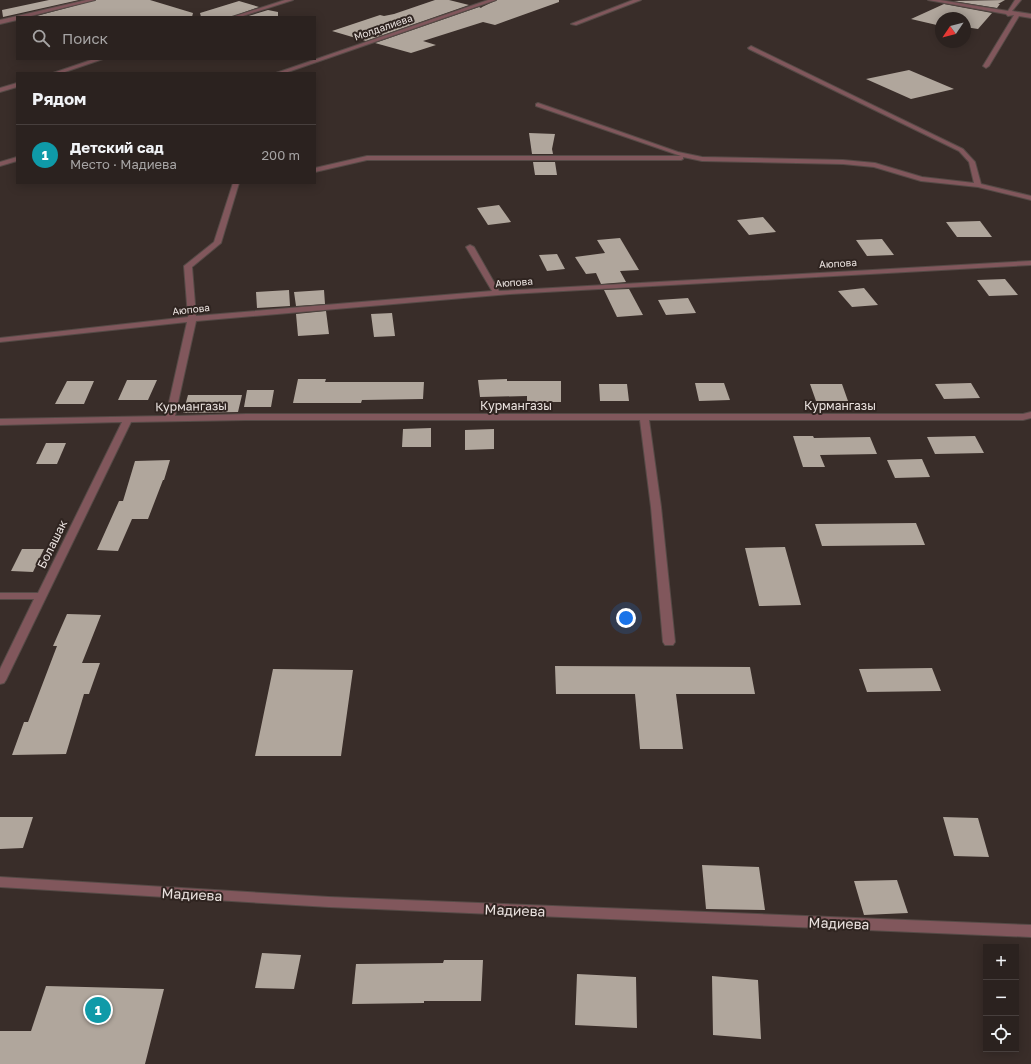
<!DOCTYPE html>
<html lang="ru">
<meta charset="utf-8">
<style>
body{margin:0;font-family:"Golos Text",sans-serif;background:#332a28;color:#f1f3f6}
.controls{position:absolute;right:12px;bottom:12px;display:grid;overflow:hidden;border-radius:0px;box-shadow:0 2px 10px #0003}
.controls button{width:36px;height:36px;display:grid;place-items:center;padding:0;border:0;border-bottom:1px solid #473f3d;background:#2b221f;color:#f1f3f6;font:20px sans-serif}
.compass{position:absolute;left:935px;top:12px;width:36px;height:36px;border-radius:50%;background:#2b221f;box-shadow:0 2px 10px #0003;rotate:235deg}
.you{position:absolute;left:626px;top:618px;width:14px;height:14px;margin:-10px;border:3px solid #fff;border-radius:50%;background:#1a73e8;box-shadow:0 0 0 6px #1a73e833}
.badge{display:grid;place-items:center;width:26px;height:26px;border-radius:50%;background:#d93025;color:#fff;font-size:13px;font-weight:700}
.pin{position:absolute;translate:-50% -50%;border:2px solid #fff;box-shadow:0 1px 4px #0006}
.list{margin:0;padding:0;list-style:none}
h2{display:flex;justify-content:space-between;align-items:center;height:52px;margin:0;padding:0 16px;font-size:17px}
h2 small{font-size:13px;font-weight:400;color:#a6a4a4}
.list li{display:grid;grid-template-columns:26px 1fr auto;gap:12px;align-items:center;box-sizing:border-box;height:60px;padding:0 16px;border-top:1px solid #473f3d}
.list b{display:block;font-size:15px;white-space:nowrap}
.list p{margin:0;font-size:13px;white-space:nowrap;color:#a6a4a4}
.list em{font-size:13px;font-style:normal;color:#a6a4a4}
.icon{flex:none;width:22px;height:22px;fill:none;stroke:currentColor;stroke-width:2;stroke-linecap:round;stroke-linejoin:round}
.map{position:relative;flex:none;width:1031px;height:1064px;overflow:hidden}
.search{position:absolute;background:#2b221f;box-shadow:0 2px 10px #0003;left:16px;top:16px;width:300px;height:44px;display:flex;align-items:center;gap:10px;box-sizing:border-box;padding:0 14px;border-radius:0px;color:#a6a4a4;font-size:15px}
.panel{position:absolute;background:#2b221f;box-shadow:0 2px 10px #0003;left:16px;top:72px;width:300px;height:112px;border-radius:0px}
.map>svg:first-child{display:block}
.building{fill:#b0a69c}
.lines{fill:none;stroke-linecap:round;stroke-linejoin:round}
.minor-casing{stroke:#554a46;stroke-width:2}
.minor{fill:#81575c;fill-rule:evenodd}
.labels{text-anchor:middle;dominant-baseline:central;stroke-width:4;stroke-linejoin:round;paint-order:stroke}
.far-street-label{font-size:10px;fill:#eae2df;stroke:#2f2420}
.street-label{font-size:12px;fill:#eae2df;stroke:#2f2420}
.near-street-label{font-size:14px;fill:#eae2df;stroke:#2f2420}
</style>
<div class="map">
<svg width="1031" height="1064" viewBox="0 0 1031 1064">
<rect width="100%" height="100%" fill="#392d29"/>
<path class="building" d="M 49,0 L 79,0 L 3,17 L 2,10 Z
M 96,0 L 150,0 L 193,13 L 192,17 L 33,17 Z
M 435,0 L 449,0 L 469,5 L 366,41 L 332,31 L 380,15 L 384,16 L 394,14 Z
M 497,0 L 559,0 L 559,2 L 495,25 L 483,22 L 423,41 L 436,45 L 411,53 L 375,43 L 479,7 L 481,8 L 482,7 Z
M 1005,0 L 998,4 L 1000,4 L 997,8 L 953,1 Z
M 239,1 L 259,7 L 231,17 L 201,17 L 200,13 Z
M 944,4 L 992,13 L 978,29 L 965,27 L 965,17 L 941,18 L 941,26 L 911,19 Z
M 268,10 L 278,12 L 278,17 L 245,17 Z
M 909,70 L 954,89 L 911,99 L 866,79 Z
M 529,133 L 555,134 L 552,149 L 553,154 L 532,154 Z
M 533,162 L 555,162 L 557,175 L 535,175 Z
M 499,205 L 511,222 L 488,225 L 477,208 Z
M 763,217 L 776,232 L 749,235 L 737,220 Z
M 980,221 L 992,237 L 957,237 L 946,222 Z
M 620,238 L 639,270 L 620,271 L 626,282 L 601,284 L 596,273 L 586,274 L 575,257 L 605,253 L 597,240 Z
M 882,239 L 894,255 L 867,256 L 856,240 Z
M 557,254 L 565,269 L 547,271 L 539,255 Z
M 1005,279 L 1018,295 L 989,296 L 977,280 Z
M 864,288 L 878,305 L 852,307 L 838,291 Z
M 629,289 L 643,315 L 617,317 L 604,290 Z
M 289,290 L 290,306 L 257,308 L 256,292 Z
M 324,290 L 325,304 L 296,306 L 294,292 Z
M 688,298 L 696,313 L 666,315 L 658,300 Z
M 326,311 L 329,334 L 298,336 L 296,314 Z
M 392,313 L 395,336 L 374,337 L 371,314 Z
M 298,379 L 326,379 L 325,382 L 424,382 L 423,399 L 362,400 L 361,403 L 293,403 Z
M 507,379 L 507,381 L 561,381 L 561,402 L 527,402 L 527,396 L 480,397 L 478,380 Z
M 127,380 L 157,380 L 148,400 L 118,400 Z
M 67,381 L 94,381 L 84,404 L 55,404 Z
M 695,383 L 724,383 L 730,400 L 699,401 Z
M 971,383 L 980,398 L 944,399 L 935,384 Z
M 599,384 L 627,384 L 629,401 L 600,401 Z
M 810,384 L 842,384 L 848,401 L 816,401 Z
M 247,390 L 274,390 L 271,407 L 244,407 Z
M 188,395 L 242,395 L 238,412 L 183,413 Z
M 431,428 L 431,447 L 402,447 L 403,429 Z
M 494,429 L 494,449 L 465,450 L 465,430 Z
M 793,436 L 813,436 L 814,438 L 870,437 L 877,454 L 820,455 L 825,467 L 803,467 Z
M 975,436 L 984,453 L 935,454 L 927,437 Z
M 46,443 L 66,443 L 57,464 L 36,464 Z
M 922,459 L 930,477 L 895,478 L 887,460 Z
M 170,460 L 164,480 L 163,480 L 148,519 L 132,519 L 118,551 L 97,550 L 119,501 L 123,501 L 135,461 Z
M 916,523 L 925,545 L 822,546 L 815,524 Z
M 785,547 L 801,605 L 759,606 L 745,548 Z
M 22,549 L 44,549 L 33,572 L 11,571 Z
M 67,614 L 101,615 L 82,663 L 100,663 L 89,694 L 84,694 L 66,754 L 12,755 L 24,722 L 28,722 L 57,646 L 53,646 Z
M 555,666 L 750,667 L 755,694 L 676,694 L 683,749 L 640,749 L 635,694 L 556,694 Z
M 932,668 L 941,691 L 867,692 L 859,669 Z
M 273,669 L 353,670 L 341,756 L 255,756 Z
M 0,817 L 33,817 L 23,848 L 0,849 Z
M 943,817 L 978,818 L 989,857 L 954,856 Z
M 702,865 L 759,867 L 765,910 L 706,909 Z
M 897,880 L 908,913 L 864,915 L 854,881 Z
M 262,953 L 301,955 L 294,989 L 255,988 Z
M 444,960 L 483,960 L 481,1001 L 424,1001 L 424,1003 L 352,1004 L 356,964 L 443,963 Z
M 577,974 L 636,977 L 637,1028 L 575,1025 Z
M 712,976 L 758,980 L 761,1039 L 713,1035 Z
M 46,986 L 164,989 L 145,1064 L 0,1064 L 0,1031 L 31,1031 Z"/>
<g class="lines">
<defs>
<path id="minor" d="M 86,0 L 95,0 L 27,17 L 17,17 L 17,20 L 0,24 L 0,20 Z
M 285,0 L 293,0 L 240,17 L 232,17 Z
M 488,0 L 496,0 L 285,73 L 276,73 Z
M 633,0 L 641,0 L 576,25 L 571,24 Z
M 928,0 L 940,0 L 1008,11 L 1015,0 L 1021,0 L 1012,11 L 1031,14 L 1031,18 L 1019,16 L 989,66 L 986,68 L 983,66 L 1014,15 L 1008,16 L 1006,14 Z
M 751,46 L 963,149 L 975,162 L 981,184 L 1031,196 L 1031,200 L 978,187 L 921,181 L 874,167 L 843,164 L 702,161 L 683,157 L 683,159 L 681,160 L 367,160 L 315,172 L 315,168 L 367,156 L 681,156 L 536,106 L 536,104 L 538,103 L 678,152 L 702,157 L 843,160 L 875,163 L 922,177 L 974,183 L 969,162 L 959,151 L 749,49 L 748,48 Z
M 94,59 L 103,59 L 62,73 L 53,73 Z
M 17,83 L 17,87 L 0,92 L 0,88 Z
M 17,157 L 17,161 L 0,166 L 0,162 Z
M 233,183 L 239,183 L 221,243 L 192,267 L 196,316 L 492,291 L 466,247 L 470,245 L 474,247 L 499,291 L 1031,261 L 1031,265 L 510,294 L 196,321 L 175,416 L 246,414 L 1023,414 L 1031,412 L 1031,418 L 1023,420 L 649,420 L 661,507 L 675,642 L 673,645 L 665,645 L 663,642 L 651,507 L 640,420 L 246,420 L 131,422 L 6,680 L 4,683 L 0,684 L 0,669 L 34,599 L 0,599 L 0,593 L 38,593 L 122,422 L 0,425 L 0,419 L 166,416 L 187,322 L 0,342 L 0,338 L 188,317 L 184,266 L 214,242 Z
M 0,877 L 329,897 L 1031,925 L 1031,937 L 329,907 L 0,887 Z"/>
</defs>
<use href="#minor" class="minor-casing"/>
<use href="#minor" class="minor"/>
</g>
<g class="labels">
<g class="far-street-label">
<text transform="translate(383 27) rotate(-19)">Молдалиева</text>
<text transform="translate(838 263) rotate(-3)">Аюпова</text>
<text transform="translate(514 282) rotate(-4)">Аюпова</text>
<text transform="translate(191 309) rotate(-6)">Аюпова</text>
</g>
<g class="street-label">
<text x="516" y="405">Курмангазы</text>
<text x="840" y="405">Курмангазы</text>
<text transform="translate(191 406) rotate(-1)">Курмангазы</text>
<text transform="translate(52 544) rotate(-64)">Болашак</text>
</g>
<g class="near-street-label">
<text transform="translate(192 894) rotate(3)">Мадиева</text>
<text transform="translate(515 910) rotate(2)">Мадиева</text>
<text transform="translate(839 923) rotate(2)">Мадиева</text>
</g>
</g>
</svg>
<div class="controls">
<button>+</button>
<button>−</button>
<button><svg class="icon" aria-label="locate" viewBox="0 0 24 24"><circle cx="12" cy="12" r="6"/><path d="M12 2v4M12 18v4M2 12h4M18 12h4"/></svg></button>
</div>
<svg class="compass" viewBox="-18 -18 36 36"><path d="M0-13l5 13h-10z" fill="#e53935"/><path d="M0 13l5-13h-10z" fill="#a6a4a4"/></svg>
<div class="you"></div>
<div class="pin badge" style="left:98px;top:1010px;background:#0f9aa8">1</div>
<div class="search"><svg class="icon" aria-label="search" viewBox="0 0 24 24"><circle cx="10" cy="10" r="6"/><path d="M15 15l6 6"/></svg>Поиск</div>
<section class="panel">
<h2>Рядом<small></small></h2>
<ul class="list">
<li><span class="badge" style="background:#0f9aa8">1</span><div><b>Детский сад</b><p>Место · Мадиева</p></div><em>200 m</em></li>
</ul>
</section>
</div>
